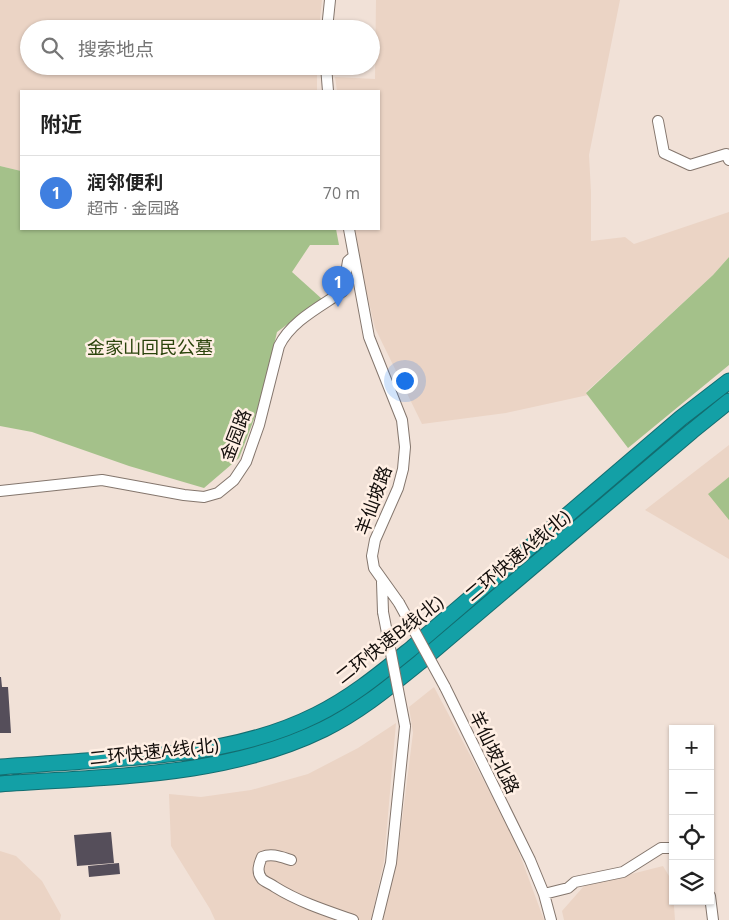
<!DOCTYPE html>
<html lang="zh">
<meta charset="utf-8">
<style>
body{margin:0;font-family:"Open Sans","Noto Sans SC",sans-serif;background:#f2f2f2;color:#222}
.controls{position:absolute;right:15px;bottom:15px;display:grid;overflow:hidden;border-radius:0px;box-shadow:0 1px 4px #0004}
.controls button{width:45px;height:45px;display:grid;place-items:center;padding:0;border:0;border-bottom:1px solid #e0e0e0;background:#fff;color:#222;font:25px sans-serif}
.you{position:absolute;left:404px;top:380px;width:18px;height:18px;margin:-12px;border:4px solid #fff;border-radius:50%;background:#1a73e8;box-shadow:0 0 0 8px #1a73e833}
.badge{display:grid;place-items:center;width:32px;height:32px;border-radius:50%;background:#1a73e8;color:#fff;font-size:16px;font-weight:700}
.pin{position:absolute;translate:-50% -41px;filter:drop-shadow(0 1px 2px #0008)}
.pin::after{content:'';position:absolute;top:26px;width:18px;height:15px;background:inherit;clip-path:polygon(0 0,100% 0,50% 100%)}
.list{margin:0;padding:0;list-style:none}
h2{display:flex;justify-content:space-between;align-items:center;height:65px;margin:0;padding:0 20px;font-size:21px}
h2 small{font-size:16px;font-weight:400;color:#767676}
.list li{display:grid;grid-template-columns:32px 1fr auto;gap:15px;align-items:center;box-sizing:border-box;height:75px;padding:0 20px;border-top:1px solid #e0e0e0}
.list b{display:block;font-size:19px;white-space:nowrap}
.list p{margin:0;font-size:16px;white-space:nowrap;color:#767676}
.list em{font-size:16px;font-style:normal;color:#767676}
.icon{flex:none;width:28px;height:28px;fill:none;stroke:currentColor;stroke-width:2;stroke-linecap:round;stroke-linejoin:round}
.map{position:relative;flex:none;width:729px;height:920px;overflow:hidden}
.search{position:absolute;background:#fff;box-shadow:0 1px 4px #0004;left:20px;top:20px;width:360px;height:55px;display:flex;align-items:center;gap:12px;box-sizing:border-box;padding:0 18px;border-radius:28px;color:#767676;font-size:19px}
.panel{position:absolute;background:#fff;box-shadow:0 1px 4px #0004;left:20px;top:90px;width:360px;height:140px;border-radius:0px}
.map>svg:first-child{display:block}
.built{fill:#ebd4c5}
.green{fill:#a4c18a}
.building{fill:#554e5a}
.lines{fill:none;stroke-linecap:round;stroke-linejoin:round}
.minor-casing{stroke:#84766d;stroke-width:12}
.highway-casing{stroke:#136d70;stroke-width:17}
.minor{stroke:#fff;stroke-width:10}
.highway{stroke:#13a0a6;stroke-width:15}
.minor-bridge-casing{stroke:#84766d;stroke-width:12;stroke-linecap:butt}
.minor-bridge{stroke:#fff;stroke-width:10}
.labels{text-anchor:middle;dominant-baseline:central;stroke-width:5;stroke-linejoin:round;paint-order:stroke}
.park-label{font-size:18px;fill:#2a430b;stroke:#ffefe4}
.street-label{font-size:18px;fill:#130e0b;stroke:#ffefe4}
</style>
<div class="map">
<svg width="729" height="920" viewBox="0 0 729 920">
<rect width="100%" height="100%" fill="#f1e1d7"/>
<path class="built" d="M 0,0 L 322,0 L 319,29 L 29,29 L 29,66 L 317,66 L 317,91 L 21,91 L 21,171 L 0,166 Z
M 376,0 L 620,0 L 589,155 L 591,192 L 591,241 L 625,237 L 634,244 L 729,212 L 729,257 L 713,275 L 586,392 L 588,395 L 506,413 L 422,424 L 375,328 L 363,278 L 355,229 L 379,229 L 379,91 L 337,91 L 335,77 L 375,79 Z
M 729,445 L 729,559 L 645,510 Z
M 434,687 L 513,836 L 544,920 L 382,920 L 397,860 L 413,733 L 409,707 Z
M 396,723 L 384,861 L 371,920 L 215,920 L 210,909 L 171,846 L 169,794 L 201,797 L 251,790 L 308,774 L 358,748 Z
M 0,851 L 16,856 L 42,881 L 61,915 L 60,920 L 0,920 Z
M 663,866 L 669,876 L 673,892 L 675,920 L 564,920 L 562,911 L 584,886 Z"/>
<path class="green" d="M 0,166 L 21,171 L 21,229 L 336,229 L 339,245 L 310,245 L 292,272 L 322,299 L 277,332 L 261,401 L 239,458 L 204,488 L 129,466 L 32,432 L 0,426 Z
M 729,257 L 729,365 L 628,448 L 586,393 L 713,275 Z
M 729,477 L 729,520 L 708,494 Z"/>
<path class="building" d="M 0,677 L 1,677 L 2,687 L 8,687 L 11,733 L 0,733 Z
M 111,832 L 114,863 L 77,866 L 74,835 Z
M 119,863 L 120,874 L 89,877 L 88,866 Z"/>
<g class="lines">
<defs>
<path id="minor" d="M 327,29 L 330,0
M 326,66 L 328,91
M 658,121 L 664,153 L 690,165 L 726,154 L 729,160
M 349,229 L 369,337 L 402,420 L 405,447 L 403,469 L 398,488 L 375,540 L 372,556 L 374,568 L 399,603
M 0,491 L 102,480 L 184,495 L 204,497 L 218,493 L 234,480 L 246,462 L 259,425 L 279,346 C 291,321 320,307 343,291 L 348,261 L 354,256
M 382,582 L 383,612
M 445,687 L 530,860 L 544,894 L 551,920
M 291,860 C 281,857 272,853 262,857 C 259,864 256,872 262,879 C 265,882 271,884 275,887 C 299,902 327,911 353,920
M 544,894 L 568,888 L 575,882 L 623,872 L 661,848 L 673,848
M 710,896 L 713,920
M 377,920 L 391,863 L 405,726"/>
<path id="highway" d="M 0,767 C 38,764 76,762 113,759 C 183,754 252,747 316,715 C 351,698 381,673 412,648 L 681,418 L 729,381
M 0,784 C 108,776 224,778 324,729 C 359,712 389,687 420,662 L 692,431 L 729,401"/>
</defs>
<use href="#minor" class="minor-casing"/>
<use href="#highway" class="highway-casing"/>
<use href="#minor" class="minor"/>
<use href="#highway" class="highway"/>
<defs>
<path id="minor-bridge" d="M 399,603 L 445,687
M 383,612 L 405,726"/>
</defs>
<use href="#minor-bridge" class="minor-bridge-casing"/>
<use href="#minor-bridge" class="minor-bridge"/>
</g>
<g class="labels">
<g class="park-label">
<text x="150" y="347">金家山回民公墓</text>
</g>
<g class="street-label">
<text transform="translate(235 435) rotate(-69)">金园路</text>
<text transform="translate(373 500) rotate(-70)">羊仙坡路</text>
<text transform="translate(517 555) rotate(-40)">二环快速A线(北)</text>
<text transform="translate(389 639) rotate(-38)">二环快速B线(北)</text>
<text transform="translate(154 751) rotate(-6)">二环快速A线(北)</text>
<text transform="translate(495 752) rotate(64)">羊仙坡北路</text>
</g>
</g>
</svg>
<div class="controls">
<button>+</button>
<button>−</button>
<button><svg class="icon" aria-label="locate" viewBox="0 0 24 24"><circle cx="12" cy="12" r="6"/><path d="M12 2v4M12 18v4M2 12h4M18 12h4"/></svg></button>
<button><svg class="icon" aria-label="layers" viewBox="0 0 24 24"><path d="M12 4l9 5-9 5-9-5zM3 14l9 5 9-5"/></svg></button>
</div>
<div class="you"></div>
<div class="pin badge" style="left:338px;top:307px;background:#3f7fe0">1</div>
<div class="search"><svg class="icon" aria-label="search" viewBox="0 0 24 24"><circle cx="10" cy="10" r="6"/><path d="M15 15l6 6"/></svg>搜索地点</div>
<section class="panel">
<h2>附近<small></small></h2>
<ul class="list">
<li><span class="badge" style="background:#3f7fe0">1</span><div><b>润邻便利</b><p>超市 · 金园路</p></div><em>70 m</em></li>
</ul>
</section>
</div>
